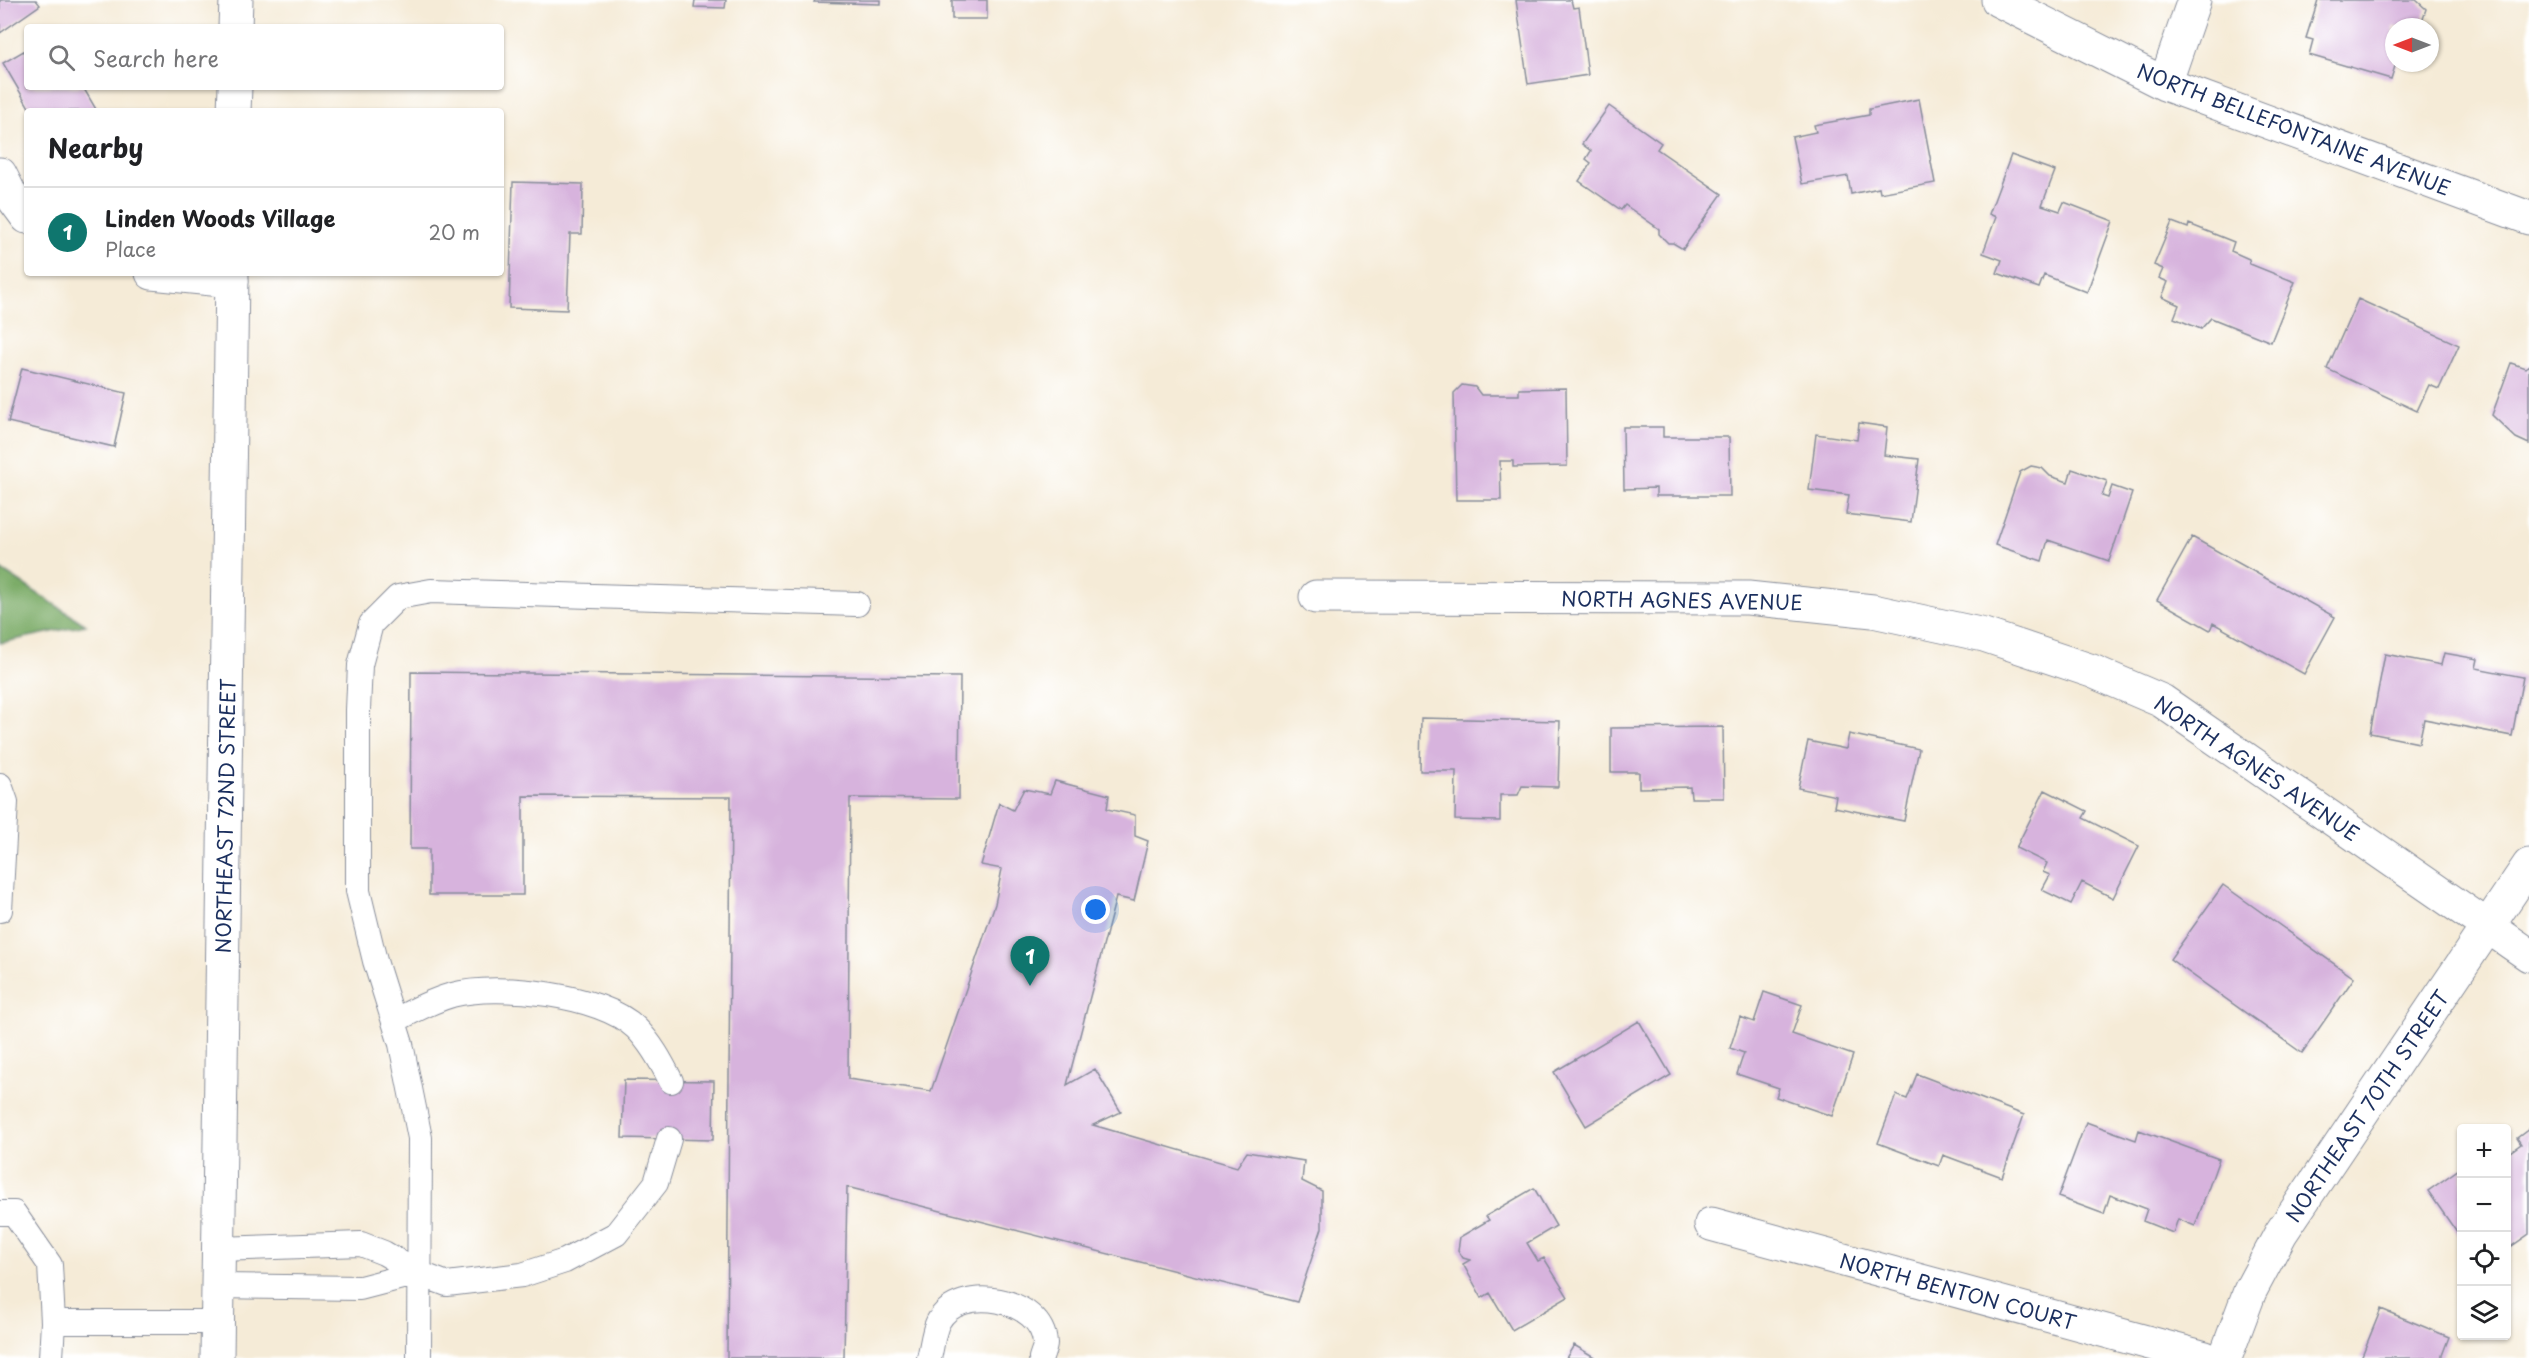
<!DOCTYPE html>
<meta charset="utf-8">
<style>
body{margin:0;font-family:"Playpen Sans",sans-serif;background:#f2f2f2;color:#202124}
.controls{position:absolute;right:18px;bottom:18px;display:grid;overflow:hidden;border-radius:6px;box-shadow:0 2px 4px #0004}
.controls button{width:54px;height:54px;display:grid;place-items:center;padding:0;border:0;border-bottom:2px solid #e0e0e0;background:#fff;color:#202124;font:30px sans-serif}
.compass{position:absolute;left:2385px;top:18px;width:54px;height:54px;border-radius:50%;background:#fff;box-shadow:0 2px 4px #0004;rotate:270deg}
.you{position:absolute;left:1096px;top:910px;width:21px;height:21px;margin:-15px;border:4px solid #fff;border-radius:50%;background:#1a73e8;box-shadow:0 0 0 9px #1a73e833}
.badge{display:grid;place-items:center;width:39px;height:39px;border-radius:50%;background:#0f766e;color:#fff;font-size:20px;font-weight:700}
.pin{position:absolute;translate:-50% -50px;filter:drop-shadow(0 2px 3px #0008)}
.pin::after{content:'';position:absolute;top:32px;width:21px;height:18px;background:inherit;clip-path:polygon(0 0,100% 0,50% 100%)}
.list{margin:0;padding:0;list-style:none}
h2{display:flex;justify-content:space-between;align-items:center;height:78px;margin:0;padding:0 24px;font-size:26px}
h2 small{font-size:20px;font-weight:400;color:#757577}
.list li{display:grid;grid-template-columns:39px 1fr auto;gap:18px;align-items:center;box-sizing:border-box;height:90px;padding:0 24px;border-top:2px solid #e0e0e0}
.list b{display:block;font-size:22px;white-space:nowrap}
.list p{margin:0;font-size:20px;white-space:nowrap;color:#757577}
.list em{font-size:20px;font-style:normal;color:#757577}
.icon{flex:none;width:33px;height:33px;fill:none;stroke:currentColor;stroke-width:2;stroke-linecap:round;stroke-linejoin:round}
.map{position:relative;flex:none;width:2529px;height:1358px;overflow:hidden}
.search{position:absolute;background:#fff;box-shadow:0 2px 4px #0004;left:24px;top:24px;width:480px;height:66px;display:flex;align-items:center;gap:15px;box-sizing:border-box;padding:0 21px;border-radius:6px;color:#757577;font-size:22px}
.panel{position:absolute;background:#fff;box-shadow:0 2px 4px #0004;left:24px;top:108px;width:480px;height:168px;border-radius:6px}
.map>svg:first-child{display:block}
.forest{fill:#7bac67;stroke:#4b6e62;stroke-width:1.5}
.building{fill:#d7b3dd}
.lines{fill:none;stroke-linecap:round;stroke-linejoin:round}
.service-casing{stroke:#888d9a;stroke-width:26}
.minor-casing{stroke:#888d9a;stroke-width:35}
.secondary-casing{stroke:#888d9a;stroke-width:35}
.service{stroke:#fff;stroke-width:24}
.minor{stroke:#fff;stroke-width:33}
.secondary{stroke:#fff;stroke-width:33}
.labels{text-anchor:middle;dominant-baseline:central;stroke-width:4.5;stroke-linejoin:round;paint-order:stroke}
.street-label{font-size:20px;fill:#1b2f5e;stroke:#fff}
</style>
<div class="map">
<svg width="2529" height="1358" viewBox="0 0 2529 1358">
<rect width="100%" height="100%" fill="#fff"/>
<filter id="ink" filterUnits="userSpaceOnUse"><feTurbulence type="fractalNoise" baseFrequency=".0167" numOctaves="2"/><feDisplacementMap in="SourceGraphic" scale="12" xChannelSelector="R" yChannelSelector="G"/><feConvolveMatrix kernelMatrix="1 2 1 2 8 2 1 2 1" color-interpolation-filters="sRGB"/></filter>
<filter id="wash" filterUnits="userSpaceOnUse"><feTurbulence type="fractalNoise" baseFrequency=".008" numOctaves="4" result="noise"/><feDisplacementMap in="SourceGraphic" scale="24" xChannelSelector="R" yChannelSelector="G"/><feGaussianBlur stdDeviation="1.35" result="paint"/><feColorMatrix in="noise" values="0 0 0 0 0 0 0 0 0 0 0 0 0 0 0 0 0 1.4 0 .05"/><feComposite in="paint" operator="in"/></filter>
<g filter="url(#wash)">
<rect width="100%" height="100%" fill="#f5ebd7"/>
<path class="forest" d="M 0,569 L 86,625 L 0,643 Z"/>
<g id="blocks">
<path class="building" d="M 0,0 L 36,0 L 40,5 L 0,33 Z
M 695,0 L 726,0 L 725,8 L 694,7 Z
M 815,0 L 880,0 L 880,4 L 814,2 Z
M 952,0 L 987,0 L 987,19 L 952,19 Z
M 1516,0 L 1571,0 L 1573,8 L 1579,7 L 1588,75 L 1528,84 Z
M 2318,0 L 2416,0 L 2426,9 L 2420,27 L 2394,27 L 2394,63 L 2396,63 L 2391,79 L 2309,55 L 2313,40 L 2306,38 Z
M 27,49 L 27,87 L 83,87 L 97,111 L 31,111 L 3,63 Z
M 1919,99 L 1935,183 L 1880,193 L 1879,188 L 1851,194 L 1848,176 L 1802,184 L 1792,137 L 1816,132 L 1814,125 L 1869,115 L 1869,109 Z
M 1609,106 L 1661,143 L 1657,149 L 1722,194 L 1683,249 L 1673,243 L 1668,243 L 1659,234 L 1659,229 L 1625,205 L 1621,210 L 1579,181 L 1591,163 L 1586,159 L 1591,151 L 1582,144 Z
M 2011,155 L 2055,171 L 2042,205 L 2060,211 L 2064,202 L 2113,221 L 2087,292 L 2044,275 L 2039,288 L 1997,273 L 2002,260 L 1983,253 L 1996,217 L 1989,214 Z
M 513,182 L 583,184 L 582,234 L 570,234 L 567,310 L 509,308 Z
M 2172,222 L 2188,228 L 2189,224 L 2234,242 L 2231,251 L 2249,259 L 2250,264 L 2295,282 L 2271,342 L 2211,318 L 2201,329 L 2174,318 L 2179,305 L 2162,297 L 2168,282 L 2159,278 L 2163,269 L 2154,265 Z
M 2358,299 L 2459,345 L 2439,389 L 2429,385 L 2417,411 L 2327,369 Z
M 2511,363 L 2525,368 L 2529,365 L 2529,444 L 2516,438 L 2492,415 Z
M 22,368 L 126,393 L 114,447 L 8,422 Z
M 1462,385 L 1475,387 L 1481,395 L 1519,395 L 1519,389 L 1566,388 L 1567,466 L 1513,467 L 1513,461 L 1500,461 L 1501,500 L 1456,500 L 1454,393 Z
M 1859,423 L 1887,427 L 1884,455 L 1919,459 L 1911,522 L 1846,514 L 1849,495 L 1809,490 L 1816,434 L 1857,440 Z
M 1623,427 L 1663,427 L 1663,437 L 1729,437 L 1730,496 L 1656,496 L 1656,488 L 1624,489 Z
M 2031,466 L 2042,468 L 2050,476 L 2068,482 L 2072,469 L 2107,481 L 2102,496 L 2108,498 L 2112,486 L 2132,493 L 2109,561 L 2048,540 L 2042,561 L 1995,545 L 2020,472 Z
M 2192,537 L 2335,617 L 2304,674 L 2213,623 L 2210,630 L 2157,600 Z
M 2444,653 L 2478,659 L 2476,668 L 2523,677 L 2512,736 L 2424,719 L 2419,743 L 2370,733 L 2385,654 L 2441,665 Z
M 411,672 L 960,677 L 959,799 L 850,798 L 848,1079 L 931,1091 L 995,904 L 1002,869 L 981,865 L 999,803 L 1013,810 L 1024,789 L 1050,794 L 1055,781 L 1109,795 L 1107,809 L 1135,815 L 1135,836 L 1148,841 L 1134,901 L 1116,897 L 1067,1085 L 1095,1069 L 1121,1112 L 1093,1125 L 1237,1167 L 1247,1152 L 1304,1161 L 1302,1181 L 1322,1191 L 1322,1228 L 1297,1302 L 847,1187 L 844,1358 L 727,1358 L 731,797 L 523,796 L 523,895 L 429,895 L 429,849 L 410,849 Z
M 1421,718 L 1560,721 L 1558,787 L 1522,786 L 1518,795 L 1500,795 L 1500,821 L 1455,820 L 1456,771 L 1420,771 Z
M 1723,727 L 1724,798 L 1691,798 L 1690,787 L 1639,788 L 1639,772 L 1611,772 L 1611,728 Z
M 1849,734 L 1919,749 L 1904,821 L 1834,807 L 1836,796 L 1798,788 L 1808,741 L 1846,749 Z
M 2045,790 L 2087,811 L 2083,818 L 2139,846 L 2113,898 L 2082,882 L 2071,904 L 2042,890 L 2050,875 L 2043,872 L 2047,863 L 2016,848 Z
M 2223,885 L 2354,978 L 2302,1053 L 2170,959 Z
M 1764,992 L 1802,1005 L 1792,1034 L 1853,1055 L 1832,1116 L 1776,1097 L 1779,1088 L 1737,1074 L 1744,1053 L 1730,1048 L 1740,1017 L 1754,1022 Z
M 1639,1021 L 1671,1075 L 1586,1126 L 1554,1072 Z
M 1917,1074 L 2024,1115 L 2002,1177 L 1943,1155 L 1939,1166 L 1878,1143 L 1896,1095 L 1907,1099 Z
M 624,1080 L 714,1081 L 713,1140 L 622,1138 Z
M 2086,1122 L 2136,1140 L 2139,1130 L 2219,1159 L 2195,1226 L 2178,1219 L 2173,1233 L 2143,1221 L 2147,1209 L 2110,1195 L 2104,1214 L 2058,1197 Z
M 2529,1129 L 2529,1234 L 2506,1250 L 2506,1155 L 2521,1144 L 2517,1138 Z
M 2462,1167 L 2462,1236 L 2460,1237 L 2428,1191 Z
M 1534,1188 L 1556,1226 L 1527,1243 L 1538,1261 L 1544,1258 L 1568,1297 L 1512,1330 L 1490,1293 L 1482,1298 L 1463,1264 L 1470,1260 L 1463,1258 L 1458,1250 L 1460,1237 L 1489,1220 L 1486,1216 Z
M 2381,1309 L 2449,1337 L 2441,1358 L 2361,1358 Z
M 1574,1345 L 1596,1358 L 1566,1358 Z"/>
</g>
</g>
<g filter="url(#ink)">
<use href="#blocks" fill-opacity="0" stroke="#888d9a" stroke-width="1.5"/>
<g class="lines">
<defs>
<path id="service" d="M 0,785 L 6,802 L 0,910
M 394,1021 C 413,1011 431,1001 452,995 C 498,983 601,994 636,1028 C 651,1043 661,1061 671,1081
M 0,1213 L 14,1213 L 50,1265 L 53,1322 L 218,1322
M 219,1249 L 361,1244 L 384,1253 L 418,1273 L 447,1284 L 522,1275 L 565,1261 L 616,1234 L 656,1183 L 669,1139
M 219,1286 L 360,1288 L 418,1273
M 51,1358 L 53,1322
M 419,1358 L 420,1138 L 401,1044 L 375,961 L 358,891 L 358,710 L 360,665 L 371,624 L 398,597 L 431,591 L 857,604
M 929,1358 C 932,1347 933,1332 938,1322 C 959,1282 1043,1298 1045,1344 C 1045,1348 1042,1354 1041,1358"/>
<path id="minor" d="M 1998,0 L 2165,84 L 2529,218
M 2165,84 L 2194,0
M 0,174 L 10,194 L 27,217
M 152,273 L 232,281
M 1316,597 L 1748,598 L 1873,611 L 1984,635 L 2092,671 L 2162,701 L 2529,955
M 1711,1224 L 2205,1358
M 2225,1358 L 2250,1291 L 2281,1233 L 2529,865"/>
<path id="secondary" d="M 235,27 L 236,0
M 234,111 L 235,87
M 217,1358 L 232,273"/>
</defs>
<use href="#service" class="service-casing"/>
<use href="#minor" class="minor-casing"/>
<use href="#secondary" class="secondary-casing"/>
<use href="#service" class="service"/>
<use href="#minor" class="minor"/>
<use href="#secondary" class="secondary"/>
</g>
</g>
<g class="labels">
<g class="street-label">
<text transform="translate(2294 129) rotate(21)">NORTH BELLEFONTAINE AVENUE</text>
<text transform="translate(1682 600) rotate(1)">NORTH AGNES AVENUE</text>
<text transform="translate(2257 768) rotate(34)">NORTH AGNES AVENUE</text>
<text transform="translate(225 816) rotate(-89)">NORTHEAST 72ND STREET</text>
<text transform="translate(2367 1106) rotate(-56)">NORTHEAST 70TH STREET</text>
<text transform="translate(1958 1291) rotate(15)">NORTH BENTON COURT</text>
</g>
</g>
</svg>
<div class="controls">
<button>+</button>
<button>−</button>
<button><svg class="icon" aria-label="locate" viewBox="0 0 24 24"><circle cx="12" cy="12" r="6"/><path d="M12 2v4M12 18v4M2 12h4M18 12h4"/></svg></button>
<button><svg class="icon" aria-label="layers" viewBox="0 0 24 24"><path d="M12 4l9 5-9 5-9-5zM3 14l9 5 9-5"/></svg></button>
</div>
<svg class="compass" viewBox="-18 -18 36 36"><path d="M0-13l5 13h-10z" fill="#e53935"/><path d="M0 13l5-13h-10z" fill="#757577"/></svg>
<div class="you"></div>
<div class="pin badge" style="left:1030px;top:986px">1</div>
<div class="search"><svg class="icon" aria-label="search" viewBox="0 0 24 24"><circle cx="10" cy="10" r="6"/><path d="M15 15l6 6"/></svg>Search here</div>
<section class="panel">
<h2>Nearby<small></small></h2>
<ul class="list">
<li><span class="badge">1</span><div><b>Linden Woods Village</b><p>Place</p></div><em>20 m</em></li>
</ul>
</section>
</div>
